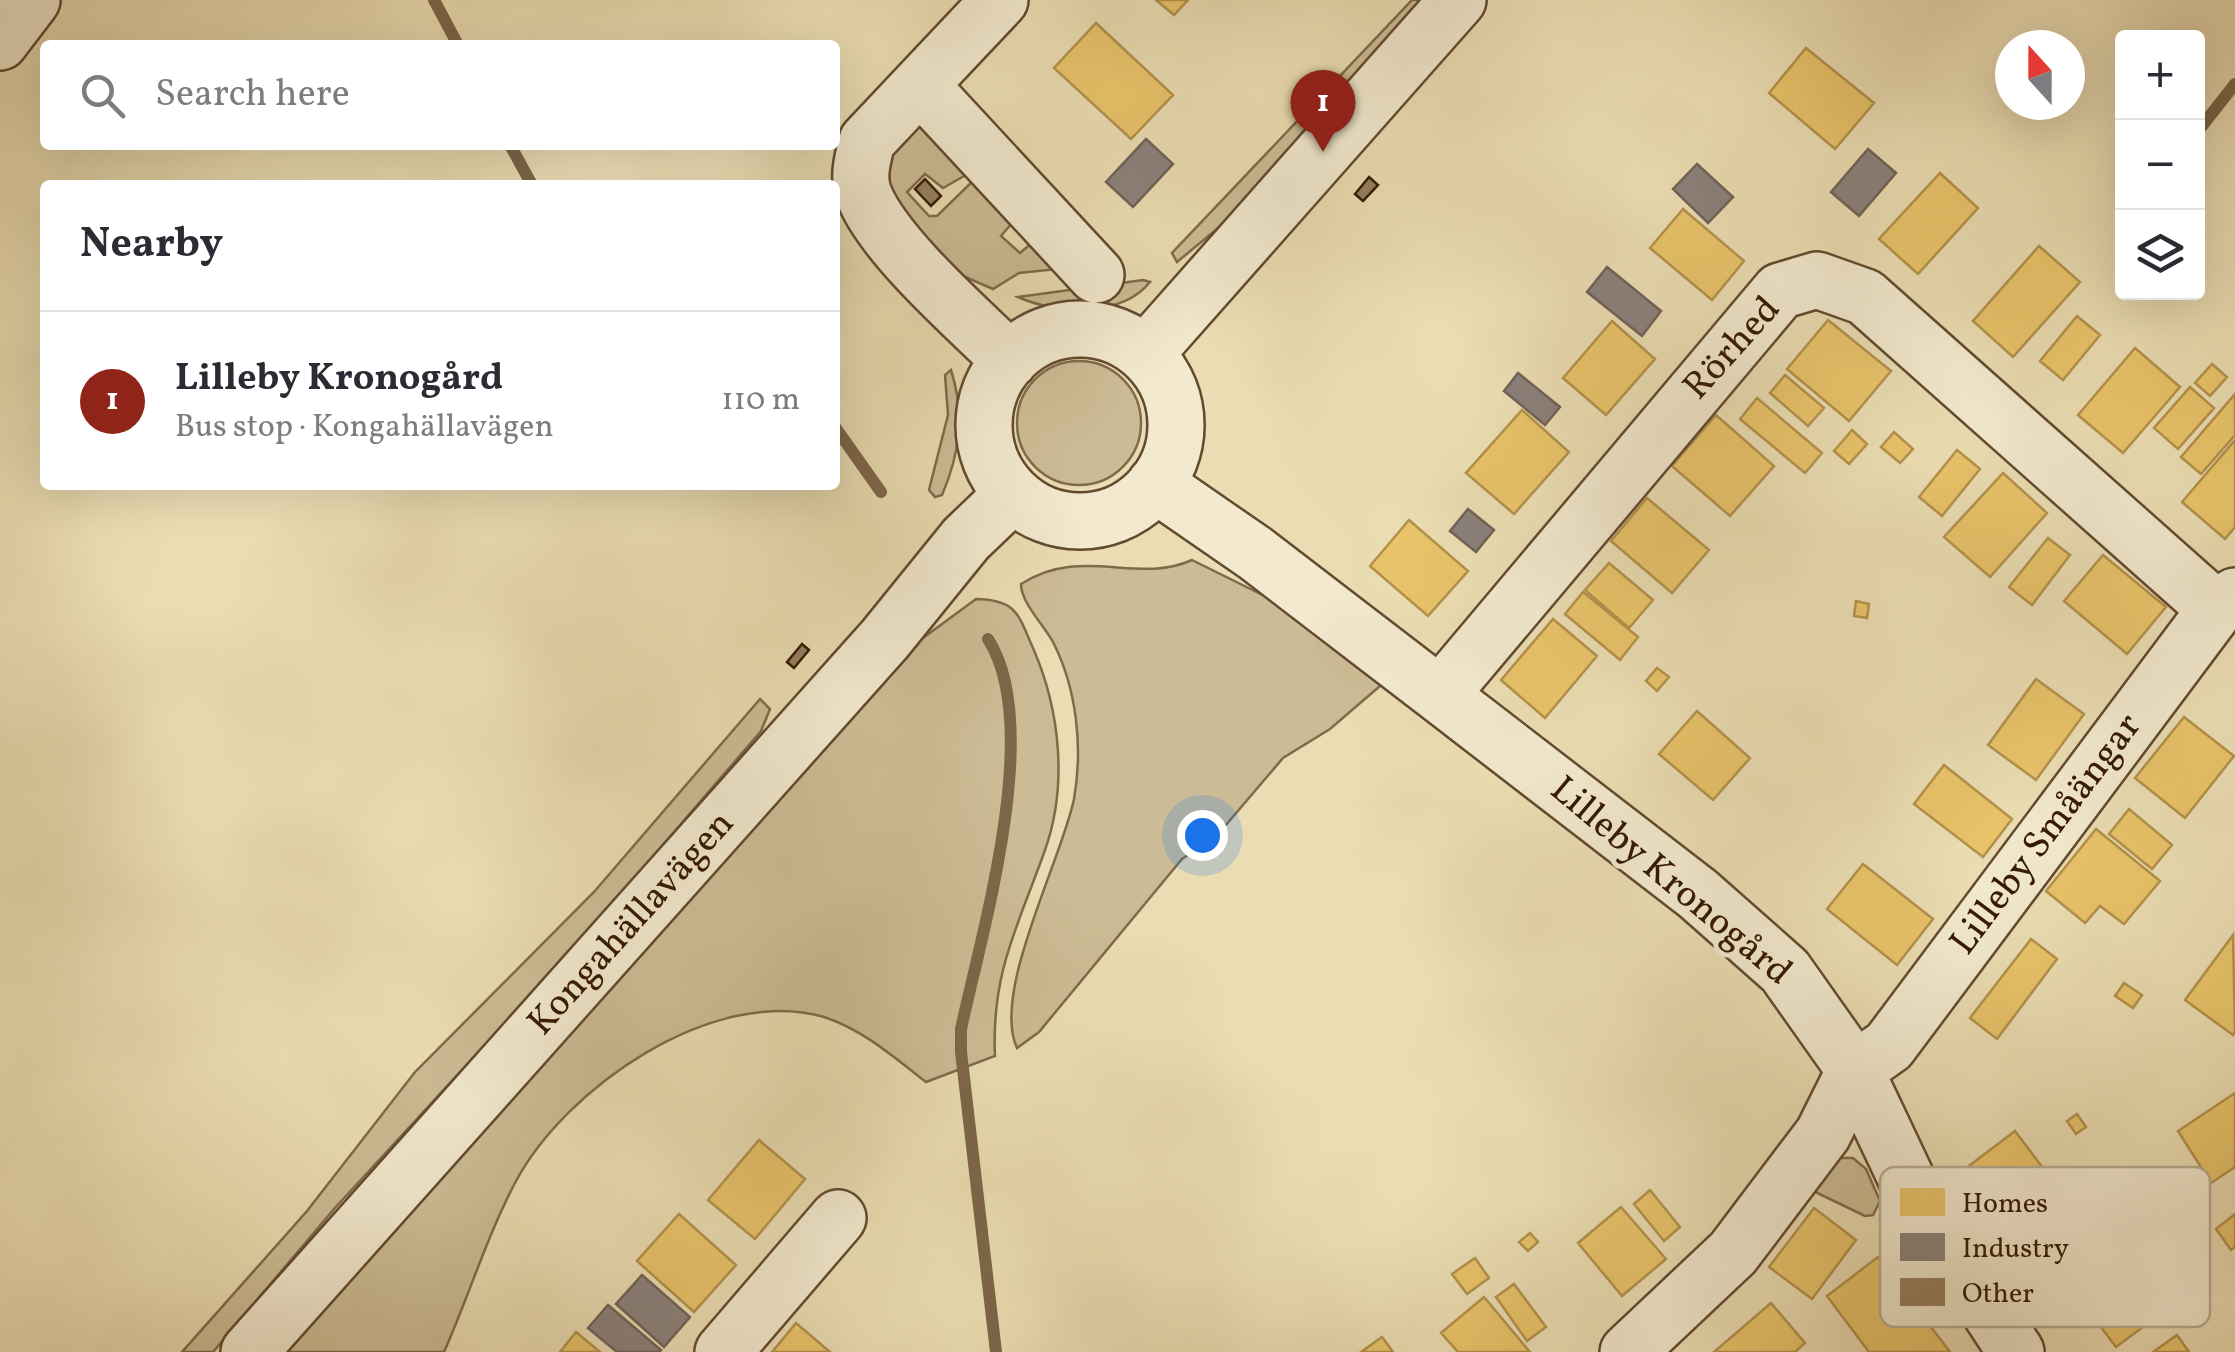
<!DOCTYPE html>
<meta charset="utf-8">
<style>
body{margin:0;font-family:Vollkorn,serif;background:#f7f7f7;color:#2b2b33}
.controls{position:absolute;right:30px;top:30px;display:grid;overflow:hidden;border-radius:10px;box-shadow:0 10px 40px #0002}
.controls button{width:90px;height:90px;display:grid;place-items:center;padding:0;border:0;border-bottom:2px solid #e1e1e2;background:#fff;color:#2b2b33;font:50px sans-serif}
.compass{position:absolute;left:1995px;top:30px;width:90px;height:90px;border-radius:50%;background:#fff;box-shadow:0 10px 40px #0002;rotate:339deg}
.you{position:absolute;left:1202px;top:835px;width:35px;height:35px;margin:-25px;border:8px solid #fff;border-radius:50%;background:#1a73e8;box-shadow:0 0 0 15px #1a73e833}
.badge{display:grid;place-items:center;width:65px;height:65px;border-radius:50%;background:#8f2418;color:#fff;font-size:32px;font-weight:700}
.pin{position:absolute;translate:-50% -82px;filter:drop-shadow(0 2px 5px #0008)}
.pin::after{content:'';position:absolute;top:52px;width:35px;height:30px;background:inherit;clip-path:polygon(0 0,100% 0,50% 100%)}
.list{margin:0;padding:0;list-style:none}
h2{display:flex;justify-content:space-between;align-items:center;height:130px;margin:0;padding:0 40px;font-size:42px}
h2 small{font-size:32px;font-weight:400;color:#7c7c81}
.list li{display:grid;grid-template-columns:65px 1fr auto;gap:30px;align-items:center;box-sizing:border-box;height:180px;padding:0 40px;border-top:2px solid #e1e1e2}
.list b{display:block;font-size:38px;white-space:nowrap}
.list p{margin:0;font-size:32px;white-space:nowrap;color:#7c7c81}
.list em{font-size:32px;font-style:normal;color:#7c7c81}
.icon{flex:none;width:55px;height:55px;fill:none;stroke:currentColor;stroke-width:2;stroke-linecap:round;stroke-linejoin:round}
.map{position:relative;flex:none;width:2235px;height:1352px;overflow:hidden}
.search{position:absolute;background:#fff;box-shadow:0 10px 40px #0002;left:40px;top:40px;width:800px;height:110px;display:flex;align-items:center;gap:25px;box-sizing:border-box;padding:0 35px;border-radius:10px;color:#7c7c81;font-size:38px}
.panel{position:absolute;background:#fff;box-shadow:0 10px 40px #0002;left:40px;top:180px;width:800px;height:310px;border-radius:10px}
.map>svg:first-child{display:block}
.green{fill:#ccbc95;stroke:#806a4c;stroke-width:2.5}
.homes{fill:#e9c46a;stroke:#b3914b;stroke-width:2.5}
.industry{fill:#8a817c;stroke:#706258;stroke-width:2.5}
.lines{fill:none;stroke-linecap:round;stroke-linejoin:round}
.stream{stroke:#7d6649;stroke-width:12}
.building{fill:#947f5f;stroke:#351903;stroke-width:2.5}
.minor-casing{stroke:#624a2f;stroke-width:60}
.minor{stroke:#f2e9ce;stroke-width:55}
.labels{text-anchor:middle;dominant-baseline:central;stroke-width:10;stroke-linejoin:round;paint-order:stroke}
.street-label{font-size:38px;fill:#351903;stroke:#f2e9ce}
.key{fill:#f2e9ce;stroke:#b9ab91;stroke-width:2.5}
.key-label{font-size:28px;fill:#351903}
</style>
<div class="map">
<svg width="2235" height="1352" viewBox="0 0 2235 1352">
<rect width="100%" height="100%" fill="#ebddb3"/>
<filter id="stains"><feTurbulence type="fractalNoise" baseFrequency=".002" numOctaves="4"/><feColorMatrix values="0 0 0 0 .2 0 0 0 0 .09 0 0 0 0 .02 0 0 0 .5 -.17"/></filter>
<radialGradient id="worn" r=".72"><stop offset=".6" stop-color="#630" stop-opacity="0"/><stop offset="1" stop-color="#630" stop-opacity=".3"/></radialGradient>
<path class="green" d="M 1412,0 L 1431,0 L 1252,200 L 1177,262 L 1172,253 Z
M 920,116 L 971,172 L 943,188 L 925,174 L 907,192 L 929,216 L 937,216 L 979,175 L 1019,215 L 1001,236 L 1020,253 L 1040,236 L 1057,269 L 1019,273 L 993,289 L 949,270 L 882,182 L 898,130 Z
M 1143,280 L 1150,282 C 1121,318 1055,314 1018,297 Z
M1017 423a62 62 0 1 1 124 0a62 62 0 1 1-124 0Z
M 951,370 C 965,414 960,453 942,495 L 935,497 L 929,490 L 948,415 L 945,375 Z
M 1192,560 L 1297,612 L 1387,680 L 1330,729 L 1283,758 L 1214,839 L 1182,859 L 1039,1032 L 1017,1048 C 991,993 1062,859 1074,799 C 1083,748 1077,689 1053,642 C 1044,625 1021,603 1021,584 C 1082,545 1137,585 1192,560 Z
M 976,599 C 1017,600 1018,614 1033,648 C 1060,710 1068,785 1045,850 C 1019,924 991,972 995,1056 L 926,1082 C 895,1058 862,1029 824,1017 C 713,985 565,1088 515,1183 C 486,1238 469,1296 444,1352 L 279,1352 L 904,652 Z
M 760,699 L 770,709 L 761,731 L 576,946 L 334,1209 L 213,1352 L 182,1352 L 307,1211 L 415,1072 L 594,892 Z
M 1838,1158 L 1853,1158 L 1866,1169 L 1880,1201 L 1873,1215 L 1865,1216 L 1809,1189 Z"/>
<path class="homes" d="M 1156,0 L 1188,0 L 1174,15 Z
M 1096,23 L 1173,95 L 1131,139 L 1054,68 Z
M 1806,48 L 1874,103 L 1835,149 L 1769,93 Z
M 1940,173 L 1978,208 L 1918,274 L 1879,239 Z
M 1683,209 L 1744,261 L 1712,300 L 1650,248 Z
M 2039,246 L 2080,282 L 2013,357 L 1973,321 Z
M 2077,316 L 2100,335 L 2063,380 L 2040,361 Z
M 1828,320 L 1891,371 L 1849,421 L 1787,369 Z
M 1612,321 L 1655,359 L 1606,415 L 1563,378 Z
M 2135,348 L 2180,387 L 2123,453 L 2078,415 Z
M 2212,364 L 2227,377 L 2210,396 L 2195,383 Z
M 1785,375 L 1824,408 L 1808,426 L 1770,393 Z
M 2190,387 L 2214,408 L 2178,449 L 2154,428 Z
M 2235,394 L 2235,435 L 2201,474 L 2181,457 Z
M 1757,398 L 1822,453 L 1805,473 L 1740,419 Z
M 1522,410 L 1569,452 L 1514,514 L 1466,473 Z
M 1716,415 L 1774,466 L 1730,516 L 1672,466 Z
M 1852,430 L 1867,444 L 1849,464 L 1834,451 Z
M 1894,432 L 1913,449 L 1900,463 L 1881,447 Z
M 2235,440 L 2235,527 L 2225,539 L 2182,502 Z
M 1957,450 L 1980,469 L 1942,516 L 1919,497 Z
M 2003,473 L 2047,513 L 1990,577 L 1944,537 Z
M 1647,498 L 1709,550 L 1672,593 L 1611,541 Z
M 1409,520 L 1468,571 L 1428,616 L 1370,566 Z
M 2048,538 L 2070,555 L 2032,605 L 2009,587 Z
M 2103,555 L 2166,607 L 2127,654 L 2064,601 Z
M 1609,563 L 1653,600 L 1629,628 L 1585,590 Z
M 1583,592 L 1638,637 L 1620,660 L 1565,614 Z
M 1856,601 L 1869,604 L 1867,618 L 1854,616 Z
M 1553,619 L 1597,656 L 1545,718 L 1501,680 Z
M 1657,668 L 1669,677 L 1657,691 L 1646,681 Z
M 2036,679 L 2084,714 L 2036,780 L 1988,745 Z
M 1697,711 L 1750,758 L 1713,800 L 1659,754 Z
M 2184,717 L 2234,756 L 2185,818 L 2135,778 Z
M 1944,765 L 2012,819 L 1983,857 L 1914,804 Z
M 2129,809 L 2172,845 L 2152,869 L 2109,834 Z
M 2096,829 L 2160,881 L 2124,924 L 2100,906 L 2085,923 L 2046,891 Z
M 1863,864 L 1933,919 L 1897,965 L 1827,909 Z
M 2233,935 L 2235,1032 L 2233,1035 L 2185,1000 Z
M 2031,939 L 2057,959 L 1997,1039 L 1970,1018 Z
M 2124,983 L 2142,995 L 2133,1008 L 2115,996 Z
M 2235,1093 L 2235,1167 L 2211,1183 L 2178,1131 Z
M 2077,1114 L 2086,1127 L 2076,1134 L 2067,1121 Z
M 2015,1131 L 2052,1180 L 1995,1224 L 1957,1175 Z
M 759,1140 L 805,1179 L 755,1239 L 708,1200 Z
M 1650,1190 L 1680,1227 L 1664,1241 L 1634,1204 Z
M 1621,1207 L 1666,1259 L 1622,1296 L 1578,1243 Z
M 1814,1208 L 1856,1240 L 1812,1299 L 1769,1267 Z
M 679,1214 L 736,1265 L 694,1312 L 637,1261 Z
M 2235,1214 L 2235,1247 L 2231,1250 L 2216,1229 Z
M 1530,1233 L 1538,1242 L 1528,1251 L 1519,1242 Z
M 1878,1257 L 1950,1352 L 1869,1352 L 1827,1296 Z
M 1475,1258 L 1489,1278 L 1467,1294 L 1452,1274 Z
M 1514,1284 L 1546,1327 L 1527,1341 L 1496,1297 Z
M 2145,1295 L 2159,1315 L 2116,1347 L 2101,1327 Z
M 1484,1297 L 1530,1352 L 1458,1352 L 1441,1333 Z
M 1771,1303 L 1805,1343 L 1795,1352 L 1714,1352 Z
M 796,1323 L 830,1352 L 772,1352 Z
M 576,1332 L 600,1352 L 560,1352 Z
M 2177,1335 L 2189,1352 L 2153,1352 Z
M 1382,1337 L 1393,1352 L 1361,1352 Z"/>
<path class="industry" d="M 1146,139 L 1173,164 L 1133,207 L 1106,182 Z
M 1868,149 L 1896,173 L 1859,216 L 1831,192 Z
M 1697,164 L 1733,197 L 1708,223 L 1673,189 Z
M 1607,267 L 1661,311 L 1642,336 L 1587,292 Z
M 1518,373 L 1560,407 L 1545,425 L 1504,391 Z
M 1468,509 L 1494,530 L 1476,552 L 1450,531 Z
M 642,1275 L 690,1317 L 664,1347 L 616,1304 Z
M 608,1305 L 661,1350 L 659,1352 L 617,1352 L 588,1328 Z"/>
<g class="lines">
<path class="stream" d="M 434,0 L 458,45
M 2198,131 L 2235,84
M 510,145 L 532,185
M 835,427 L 881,492
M 988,639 C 1044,726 982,931 961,1029 L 961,1052 L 996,1352"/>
</g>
<path class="building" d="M 1369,177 L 1378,185 L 1363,201 L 1355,194 Z
M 925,179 L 941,196 L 931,206 L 915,189 Z
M 802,644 L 809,650 L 794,668 L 787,662 Z"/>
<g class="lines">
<defs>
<path id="minor" d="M 1000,0 L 867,141 C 863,158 857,177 864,195 C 884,246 969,320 1010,360
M 0,42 L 32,0
M 920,85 L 1096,275
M984 425a96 96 0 1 1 192 0a96 96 0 1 1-192 0Z
M 1145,354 L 1458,0
M 1155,484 L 1255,553 L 1440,695 L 1698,894 L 1785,971 L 1855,1070 L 1916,1199 L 2016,1352
M 1440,695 L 1780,291 L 1817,280 L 1865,297 L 2216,609
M 249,1352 L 885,639 L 966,539 L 1013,494
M 723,1352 L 838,1218
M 1628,1352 L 1733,1253 L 1823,1134 L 1855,1070 L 1889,1046 L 2216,609 L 2235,596"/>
</defs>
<use href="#minor" class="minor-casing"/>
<use href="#minor" class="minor"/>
</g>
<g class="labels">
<g class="street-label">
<text transform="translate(1733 349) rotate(-48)">Rörhed</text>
<text transform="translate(2047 835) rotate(-53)">Lilleby Småängar</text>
<text transform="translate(1670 882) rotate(40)">Lilleby Kronogård</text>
<text transform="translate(632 924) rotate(-48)">Kongahällavägen</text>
</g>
</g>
<rect x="1880" y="1167" width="330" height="160" rx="15" class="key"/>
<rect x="1900" y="1188" width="45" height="28" fill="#e9c46a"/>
<rect x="1900" y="1233" width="45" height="28" fill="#8a817c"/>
<rect x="1900" y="1278" width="45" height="28" fill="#947f5f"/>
<g class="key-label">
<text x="1962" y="1212">Homes</text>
<text x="1962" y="1257">Industry</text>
<text x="1962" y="1302">Other</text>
</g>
<rect width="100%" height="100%" filter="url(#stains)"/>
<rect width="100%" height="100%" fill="url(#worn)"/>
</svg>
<div class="controls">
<button>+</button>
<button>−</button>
<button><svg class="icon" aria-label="layers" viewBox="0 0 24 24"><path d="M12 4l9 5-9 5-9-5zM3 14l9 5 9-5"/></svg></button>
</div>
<svg class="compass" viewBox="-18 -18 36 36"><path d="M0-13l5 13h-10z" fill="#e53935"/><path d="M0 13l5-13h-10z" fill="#7c7c81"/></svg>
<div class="you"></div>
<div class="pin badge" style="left:1323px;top:152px">1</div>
<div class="search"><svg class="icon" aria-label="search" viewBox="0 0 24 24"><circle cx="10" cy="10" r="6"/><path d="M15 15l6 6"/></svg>Search here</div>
<section class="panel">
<h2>Nearby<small></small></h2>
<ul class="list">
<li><span class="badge">1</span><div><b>Lilleby Kronogård</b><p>Bus stop · Kongahällavägen</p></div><em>110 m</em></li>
</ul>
</section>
</div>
